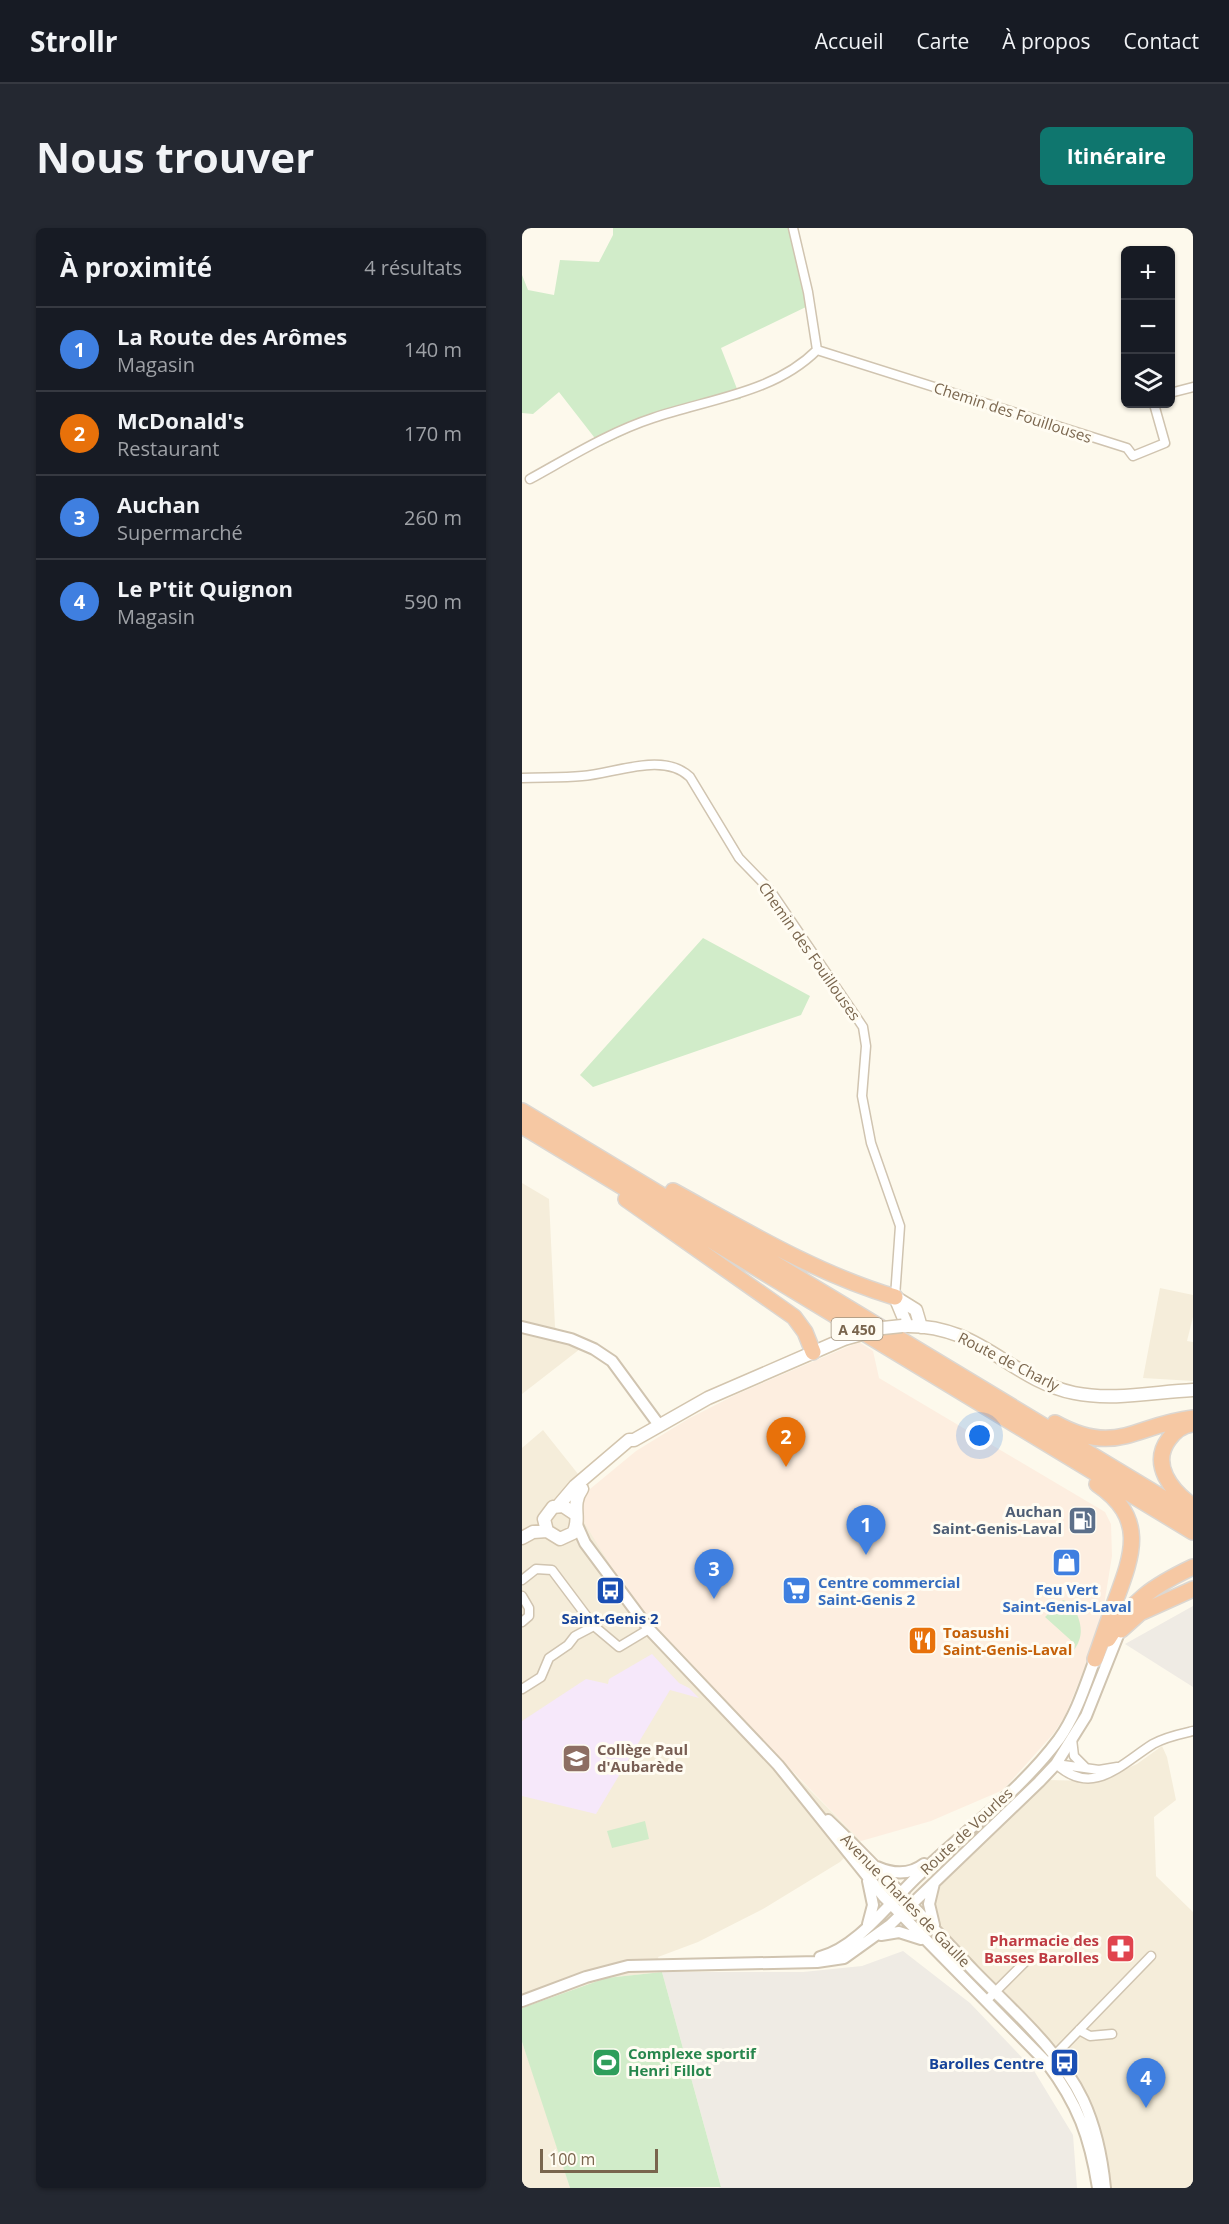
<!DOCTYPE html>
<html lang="fr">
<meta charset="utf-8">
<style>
body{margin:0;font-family:"Open Sans",sans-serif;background:#242831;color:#f1f3f6}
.controls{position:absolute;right:18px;top:18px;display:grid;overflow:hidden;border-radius:9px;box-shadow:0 2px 4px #0004}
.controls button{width:54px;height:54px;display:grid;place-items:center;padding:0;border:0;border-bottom:2px solid #363941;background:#171b24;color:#f1f3f6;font:30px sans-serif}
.scale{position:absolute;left:18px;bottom:15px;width:118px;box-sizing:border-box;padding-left:6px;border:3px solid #79654d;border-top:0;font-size:16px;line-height:21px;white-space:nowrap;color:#79654d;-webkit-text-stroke:4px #fffcf2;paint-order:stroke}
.you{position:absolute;left:458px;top:1208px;width:21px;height:21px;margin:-15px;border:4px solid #fff;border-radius:50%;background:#1a73e8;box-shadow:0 0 0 9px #1a73e833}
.badge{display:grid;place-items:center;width:39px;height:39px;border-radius:50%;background:#0f766e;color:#fff;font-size:20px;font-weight:700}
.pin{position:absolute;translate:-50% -50px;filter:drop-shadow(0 2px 3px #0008)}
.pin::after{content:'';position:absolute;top:32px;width:21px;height:18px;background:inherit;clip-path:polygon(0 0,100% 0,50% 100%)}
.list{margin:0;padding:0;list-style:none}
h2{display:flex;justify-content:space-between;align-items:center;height:78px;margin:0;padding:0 24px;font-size:26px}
h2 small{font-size:20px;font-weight:400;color:#9ea1a6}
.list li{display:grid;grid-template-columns:39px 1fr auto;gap:18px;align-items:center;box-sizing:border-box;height:84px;padding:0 24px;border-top:2px solid #363941}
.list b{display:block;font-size:22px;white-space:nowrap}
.list p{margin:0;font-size:20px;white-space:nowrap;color:#9ea1a6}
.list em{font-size:20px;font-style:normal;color:#9ea1a6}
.icon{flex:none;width:33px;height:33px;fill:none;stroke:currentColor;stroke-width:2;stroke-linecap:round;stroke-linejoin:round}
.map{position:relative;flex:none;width:671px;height:1960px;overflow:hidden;border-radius:9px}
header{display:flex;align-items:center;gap:36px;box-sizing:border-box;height:84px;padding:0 30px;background:#171b24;border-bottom:2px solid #363941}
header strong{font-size:28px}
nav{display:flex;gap:33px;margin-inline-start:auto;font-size:21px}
.intro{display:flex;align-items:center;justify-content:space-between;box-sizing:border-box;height:144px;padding:0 36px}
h1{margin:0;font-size:42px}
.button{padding:15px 27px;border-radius:9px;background:#0f766e;color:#fff;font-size:21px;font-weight:700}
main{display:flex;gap:36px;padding:0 36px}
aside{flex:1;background:#171b24;border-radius:9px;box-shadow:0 2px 4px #0004}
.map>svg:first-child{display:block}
.residential{fill:#f5edda}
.commercial{fill:#fdeee0}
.industrial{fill:#efebe4}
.education{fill:#f6e8fa}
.green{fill:#d1ecc9}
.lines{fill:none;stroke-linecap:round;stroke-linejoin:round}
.minor-casing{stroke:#d0c4b0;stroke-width:11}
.tertiary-casing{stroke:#d0c4b0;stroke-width:14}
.secondary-casing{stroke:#d3c5ae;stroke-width:15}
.motorway-casing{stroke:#dcd7d1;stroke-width:18}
.minor{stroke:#fff;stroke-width:8}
.tertiary{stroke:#fff;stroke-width:10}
.secondary{stroke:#fff;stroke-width:12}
.motorway{stroke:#f6c8a3;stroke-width:15}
.secondary-bridge-casing{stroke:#d3c5ae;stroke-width:15;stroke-linecap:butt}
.secondary-bridge{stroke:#fff;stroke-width:12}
.labels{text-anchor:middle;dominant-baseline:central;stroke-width:6;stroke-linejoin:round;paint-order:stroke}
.shield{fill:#fffcf2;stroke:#a1927e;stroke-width:1.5}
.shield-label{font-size:14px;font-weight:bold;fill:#79654d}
.street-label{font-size:15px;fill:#79654d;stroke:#fffcf2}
.service-label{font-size:15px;font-weight:bold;fill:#4e5e75;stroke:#fffcf2;text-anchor:end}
.shop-label{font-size:15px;font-weight:bold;fill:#366cbe;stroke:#fffcf2;text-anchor:start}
.transit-label{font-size:15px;font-weight:bold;fill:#164399;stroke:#fffcf2}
.food-label{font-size:15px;font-weight:bold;fill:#c56008;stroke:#fffcf2;text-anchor:start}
.education-label{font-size:15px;font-weight:bold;fill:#785e54;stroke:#fffcf2;text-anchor:start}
.health-label{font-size:15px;font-weight:bold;fill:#be3a42;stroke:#fffcf2;text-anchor:end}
.leisure-label{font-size:15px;font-weight:bold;fill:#27864d;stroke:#fffcf2;text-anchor:start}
</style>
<header>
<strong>Strollr</strong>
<nav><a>Accueil</a><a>Carte</a><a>À propos</a><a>Contact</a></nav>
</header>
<div class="intro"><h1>Nous trouver</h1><a class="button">Itinéraire</a></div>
<main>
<aside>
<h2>À proximité<small>4 résultats</small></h2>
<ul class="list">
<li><span class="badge" style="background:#3f7fe0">1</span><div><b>La Route des Arômes</b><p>Magasin</p></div><em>140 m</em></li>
<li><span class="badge" style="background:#e8710a">2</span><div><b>McDonald's</b><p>Restaurant</p></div><em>170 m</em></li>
<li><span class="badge" style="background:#3f7fe0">3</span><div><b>Auchan</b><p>Supermarché</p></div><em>260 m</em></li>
<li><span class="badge" style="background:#3f7fe0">4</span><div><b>Le P'tit Quignon</b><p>Magasin</p></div><em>590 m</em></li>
</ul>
</aside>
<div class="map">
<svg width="671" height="1960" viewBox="0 0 671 1960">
<rect width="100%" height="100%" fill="#fdf9ec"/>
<path class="residential" d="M 0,955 L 27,971 L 33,1099 L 58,1121 L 0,1166 Z
M 638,1060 L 671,1067 L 671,1089 L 665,1113 L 671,1114 L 671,1153 L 621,1150 Z
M 21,1202 L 68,1261 L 61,1273 L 228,1502 L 339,1613 L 318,1634 L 241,1681 L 176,1714 L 136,1729 L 140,1744 L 84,1750 L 0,1780 L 0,1220 Z
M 640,1518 L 645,1529 L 654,1572 L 632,1589 L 634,1648 L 671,1684 L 671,1960 L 585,1960 L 563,1868 L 418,1702 L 409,1683 L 414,1660 L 432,1640 L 526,1552 L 568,1553 L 590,1547 L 615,1536 Z
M 0,1814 L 19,1869 L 48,1960 L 0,1960 Z"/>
<path class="commercial" d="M 337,1114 L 351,1123 L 357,1150 L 583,1284 L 589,1296 L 590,1328 L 578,1402 L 543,1488 L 532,1505 L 481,1562 L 409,1593 L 339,1613 L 122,1392 L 63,1296 L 60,1284 L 61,1273 L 68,1261 L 114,1223 L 166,1191 L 215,1166 Z"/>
<path class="industrial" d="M 671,1378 L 671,1459 L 603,1416 Z
M 381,1723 L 448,1775 L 511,1841 L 551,1907 L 555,1960 L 196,1960 L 199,1959 L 140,1744 L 281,1744 L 340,1738 Z"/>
<path class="education" d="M 130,1426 L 157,1455 L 167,1460 L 177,1470 L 148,1462 L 74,1586 L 0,1568 L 0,1493 L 64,1451 L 86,1456 L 87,1451 Z"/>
<path class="green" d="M 91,0 L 266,0 L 286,78 L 199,120 L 219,171 L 152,183 L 79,218 L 37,164 L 11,186 L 0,185 L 0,47 L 6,62 L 32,67 L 38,32 L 77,34 L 91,7 Z
M 181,710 L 288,768 L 279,787 L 71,859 L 58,847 Z
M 541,1372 L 550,1375 C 558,1392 564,1405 552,1422 L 553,1416 L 523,1389 Z
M 123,1593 L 127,1611 L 90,1620 L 85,1603 Z
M 140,1744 L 199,1959 L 48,1960 L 0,1814 L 0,1780 L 84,1750 Z"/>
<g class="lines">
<defs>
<path id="minor" d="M 271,0 L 286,64 L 295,122
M 295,122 L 605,220 L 611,228 L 643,215 L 632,176
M 648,165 L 671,159
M 8,251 C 48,229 88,204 131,190 C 187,171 252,165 295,122
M 0,550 C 20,549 40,550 60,548 C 92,546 141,523 168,549 L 217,630 L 248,662 L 341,799 L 344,818 L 340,868 L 349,915 L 378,998 L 373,1069
M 0,1352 L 14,1341 L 30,1342 L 72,1398 L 97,1419 L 127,1401
M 0,1368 L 7,1380 L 7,1388 L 0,1394
M 0,1461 L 19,1449 L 27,1430 L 46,1417 L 53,1408 L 72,1398
M 550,1511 L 552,1528 L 564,1540
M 534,1536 C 571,1570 599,1536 631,1516 C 643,1509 658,1506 671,1503
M 534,1536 L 577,1542 L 595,1539
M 464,1773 L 505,1732
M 557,1802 L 568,1808 L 590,1806
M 530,1830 L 629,1728"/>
<path id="tertiary" d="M 0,1099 L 49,1111 L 72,1121 L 90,1133 L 137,1197
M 55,1297 L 63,1315 L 127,1401 L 256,1537 L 362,1669 L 525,1835 C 556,1876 568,1909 576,1960
M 306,1592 C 357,1640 403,1692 452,1743 C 490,1782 537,1822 561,1872 C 574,1900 580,1929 583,1960
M 355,1639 C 371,1646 388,1647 402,1636
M 412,1655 L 407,1676 L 412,1697
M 346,1696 L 351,1677 L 346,1653
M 359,1707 L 377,1704 L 399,1711
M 298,1729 C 336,1720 370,1671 399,1645 C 445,1601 499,1562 537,1511 C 554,1487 563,1458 573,1431
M 0,1773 L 64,1749 L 106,1738 L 295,1734 L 322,1730 L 368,1697 L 517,1554 L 534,1536 L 564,1488 L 597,1405"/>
<path id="secondary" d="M 373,1069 L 394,1082 L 399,1099
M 373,1069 L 385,1098
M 380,1098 C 459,1095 486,1151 552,1165 C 591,1173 632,1164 671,1162
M 36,1278 L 53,1258 L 107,1212 L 112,1212 L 186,1170 L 322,1111
M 53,1286 L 41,1278 L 31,1279 L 22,1291 L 25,1303 L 38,1311 L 51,1305 C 60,1290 48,1278 60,1261
M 0,1310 L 11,1304 L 25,1303"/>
<path id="motorway" d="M 0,883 L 671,1288
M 0,898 L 671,1304
M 151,963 C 222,1002 295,1046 373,1069
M 104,971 L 272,1089 L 283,1104 L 291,1124
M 533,1195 C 595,1229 612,1197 671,1190
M 671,1196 C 661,1197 653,1203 647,1211 C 628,1236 649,1263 671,1278
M 599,1402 L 618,1385 L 671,1361
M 586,1411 C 609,1373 631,1358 671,1339
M 573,1431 C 580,1412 586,1393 593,1374 C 611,1326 625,1290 575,1256"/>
</defs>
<use href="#minor" class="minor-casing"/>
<use href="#tertiary" class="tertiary-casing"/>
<use href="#secondary" class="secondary-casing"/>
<use href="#motorway" class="motorway-casing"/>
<use href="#minor" class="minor"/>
<use href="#tertiary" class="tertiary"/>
<use href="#secondary" class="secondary"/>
<use href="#motorway" class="motorway"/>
<defs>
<path id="secondary-bridge" d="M 322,1111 L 361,1100 L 380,1098"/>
</defs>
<use href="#secondary-bridge" class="secondary-bridge-casing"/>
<use href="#secondary-bridge" class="secondary-bridge"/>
</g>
<defs>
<symbol id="fuel-square" viewBox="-11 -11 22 22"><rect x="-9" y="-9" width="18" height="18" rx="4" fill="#5c6f8a" stroke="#fffcf2"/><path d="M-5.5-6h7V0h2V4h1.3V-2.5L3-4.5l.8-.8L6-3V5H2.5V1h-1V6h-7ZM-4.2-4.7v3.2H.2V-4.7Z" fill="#fff"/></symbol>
<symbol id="shop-square" viewBox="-11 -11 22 22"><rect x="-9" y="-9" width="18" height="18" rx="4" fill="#3f7fe0" stroke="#fffcf2"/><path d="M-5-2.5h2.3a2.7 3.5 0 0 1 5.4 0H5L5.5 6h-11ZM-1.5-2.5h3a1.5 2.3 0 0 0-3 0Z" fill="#fff"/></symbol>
<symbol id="bus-square" viewBox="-11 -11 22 22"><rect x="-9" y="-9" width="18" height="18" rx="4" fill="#1a4fb4" stroke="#fffcf2"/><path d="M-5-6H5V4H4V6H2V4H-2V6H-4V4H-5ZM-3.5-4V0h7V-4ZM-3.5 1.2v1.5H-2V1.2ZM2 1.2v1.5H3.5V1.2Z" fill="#fff"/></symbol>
<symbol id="supermarket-square" viewBox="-11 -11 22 22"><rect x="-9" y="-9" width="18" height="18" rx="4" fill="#3f7fe0" stroke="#fffcf2"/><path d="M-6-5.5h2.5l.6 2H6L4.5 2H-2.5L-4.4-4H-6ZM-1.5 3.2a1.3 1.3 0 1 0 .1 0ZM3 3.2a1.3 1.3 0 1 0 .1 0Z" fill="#fff"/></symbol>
<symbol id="restaurant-square" viewBox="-11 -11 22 22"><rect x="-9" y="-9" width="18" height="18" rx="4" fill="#e8710a" stroke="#fffcf2"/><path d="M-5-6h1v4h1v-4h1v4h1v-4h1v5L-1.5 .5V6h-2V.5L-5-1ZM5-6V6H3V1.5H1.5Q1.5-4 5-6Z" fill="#fff"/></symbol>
<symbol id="school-square" viewBox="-11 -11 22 22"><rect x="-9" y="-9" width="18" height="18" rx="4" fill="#8d6e63" stroke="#fffcf2"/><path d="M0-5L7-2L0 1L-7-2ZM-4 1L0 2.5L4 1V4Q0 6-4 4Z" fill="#fff"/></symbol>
<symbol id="pharmacy-square" viewBox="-11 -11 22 22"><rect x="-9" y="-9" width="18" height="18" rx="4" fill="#e0444e" stroke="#fffcf2"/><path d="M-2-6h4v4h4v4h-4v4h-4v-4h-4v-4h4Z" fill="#fff"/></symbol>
<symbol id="stadium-square" viewBox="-11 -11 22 22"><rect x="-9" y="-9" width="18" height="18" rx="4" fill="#2e9e5b" stroke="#fffcf2"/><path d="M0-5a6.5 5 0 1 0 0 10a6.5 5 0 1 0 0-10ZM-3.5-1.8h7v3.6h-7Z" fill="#fff"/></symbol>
</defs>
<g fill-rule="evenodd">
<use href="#fuel-square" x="544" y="1276" width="33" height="33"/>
<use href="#shop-square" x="528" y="1318" width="33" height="33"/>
<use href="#bus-square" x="72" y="1346" width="33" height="33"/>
<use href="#supermarket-square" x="258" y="1346" width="33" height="33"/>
<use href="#restaurant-square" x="384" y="1396" width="33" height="33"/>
<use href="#school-square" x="38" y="1514" width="33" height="33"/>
<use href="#pharmacy-square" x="582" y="1704" width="33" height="33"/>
<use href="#stadium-square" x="68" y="1818" width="33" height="33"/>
<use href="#bus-square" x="526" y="1818" width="33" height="33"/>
</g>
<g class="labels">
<rect class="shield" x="309.5" y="1090" width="51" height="22" rx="4.5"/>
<g class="shield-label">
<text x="335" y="1101">A 450</text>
</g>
<g class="street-label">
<text transform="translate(491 184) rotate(18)">Chemin des Fouillouses</text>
<text transform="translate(288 723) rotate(55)">Chemin des Fouillouses</text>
<text transform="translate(487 1133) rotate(27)">Route de Charly</text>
<text transform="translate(444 1603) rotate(-43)">Route de Vourles</text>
<text transform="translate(384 1672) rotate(46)">Avenue Charles de Gaulle</text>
</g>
<g class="service-label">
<text x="540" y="1283">Auchan<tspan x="540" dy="17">Saint-Genis-Laval</tspan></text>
</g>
<g class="shop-label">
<text x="296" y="1354">Centre commercial<tspan x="296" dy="17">Saint-Genis 2</tspan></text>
<text x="545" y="1361" text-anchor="middle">Feu Vert<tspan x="545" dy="17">Saint-Genis-Laval</tspan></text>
</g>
<g class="transit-label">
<text x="88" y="1390">Saint-Genis 2</text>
<text x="522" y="1835" text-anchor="end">Barolles Centre</text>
</g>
<g class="food-label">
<text x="421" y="1404">Toasushi<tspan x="421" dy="17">Saint-Genis-Laval</tspan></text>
</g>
<g class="education-label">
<text x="75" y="1521">Collège Paul<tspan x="75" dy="17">d'Aubarède</tspan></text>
</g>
<g class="health-label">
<text x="577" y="1712">Pharmacie des<tspan x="577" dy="17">Basses Barolles</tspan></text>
</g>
<g class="leisure-label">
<text x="106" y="1825">Complexe sportif<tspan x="106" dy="17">Henri Fillot</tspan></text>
</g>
</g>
</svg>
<div class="controls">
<button>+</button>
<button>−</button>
<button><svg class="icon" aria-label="layers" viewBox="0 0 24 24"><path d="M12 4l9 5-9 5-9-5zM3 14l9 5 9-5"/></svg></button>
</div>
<div class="scale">100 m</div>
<div class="you"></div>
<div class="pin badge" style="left:344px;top:1327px;background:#3f7fe0">1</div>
<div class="pin badge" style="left:264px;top:1239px;background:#e8710a">2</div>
<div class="pin badge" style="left:192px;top:1371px;background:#3f7fe0">3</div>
<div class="pin badge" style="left:624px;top:1880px;background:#3f7fe0">4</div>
</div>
</main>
